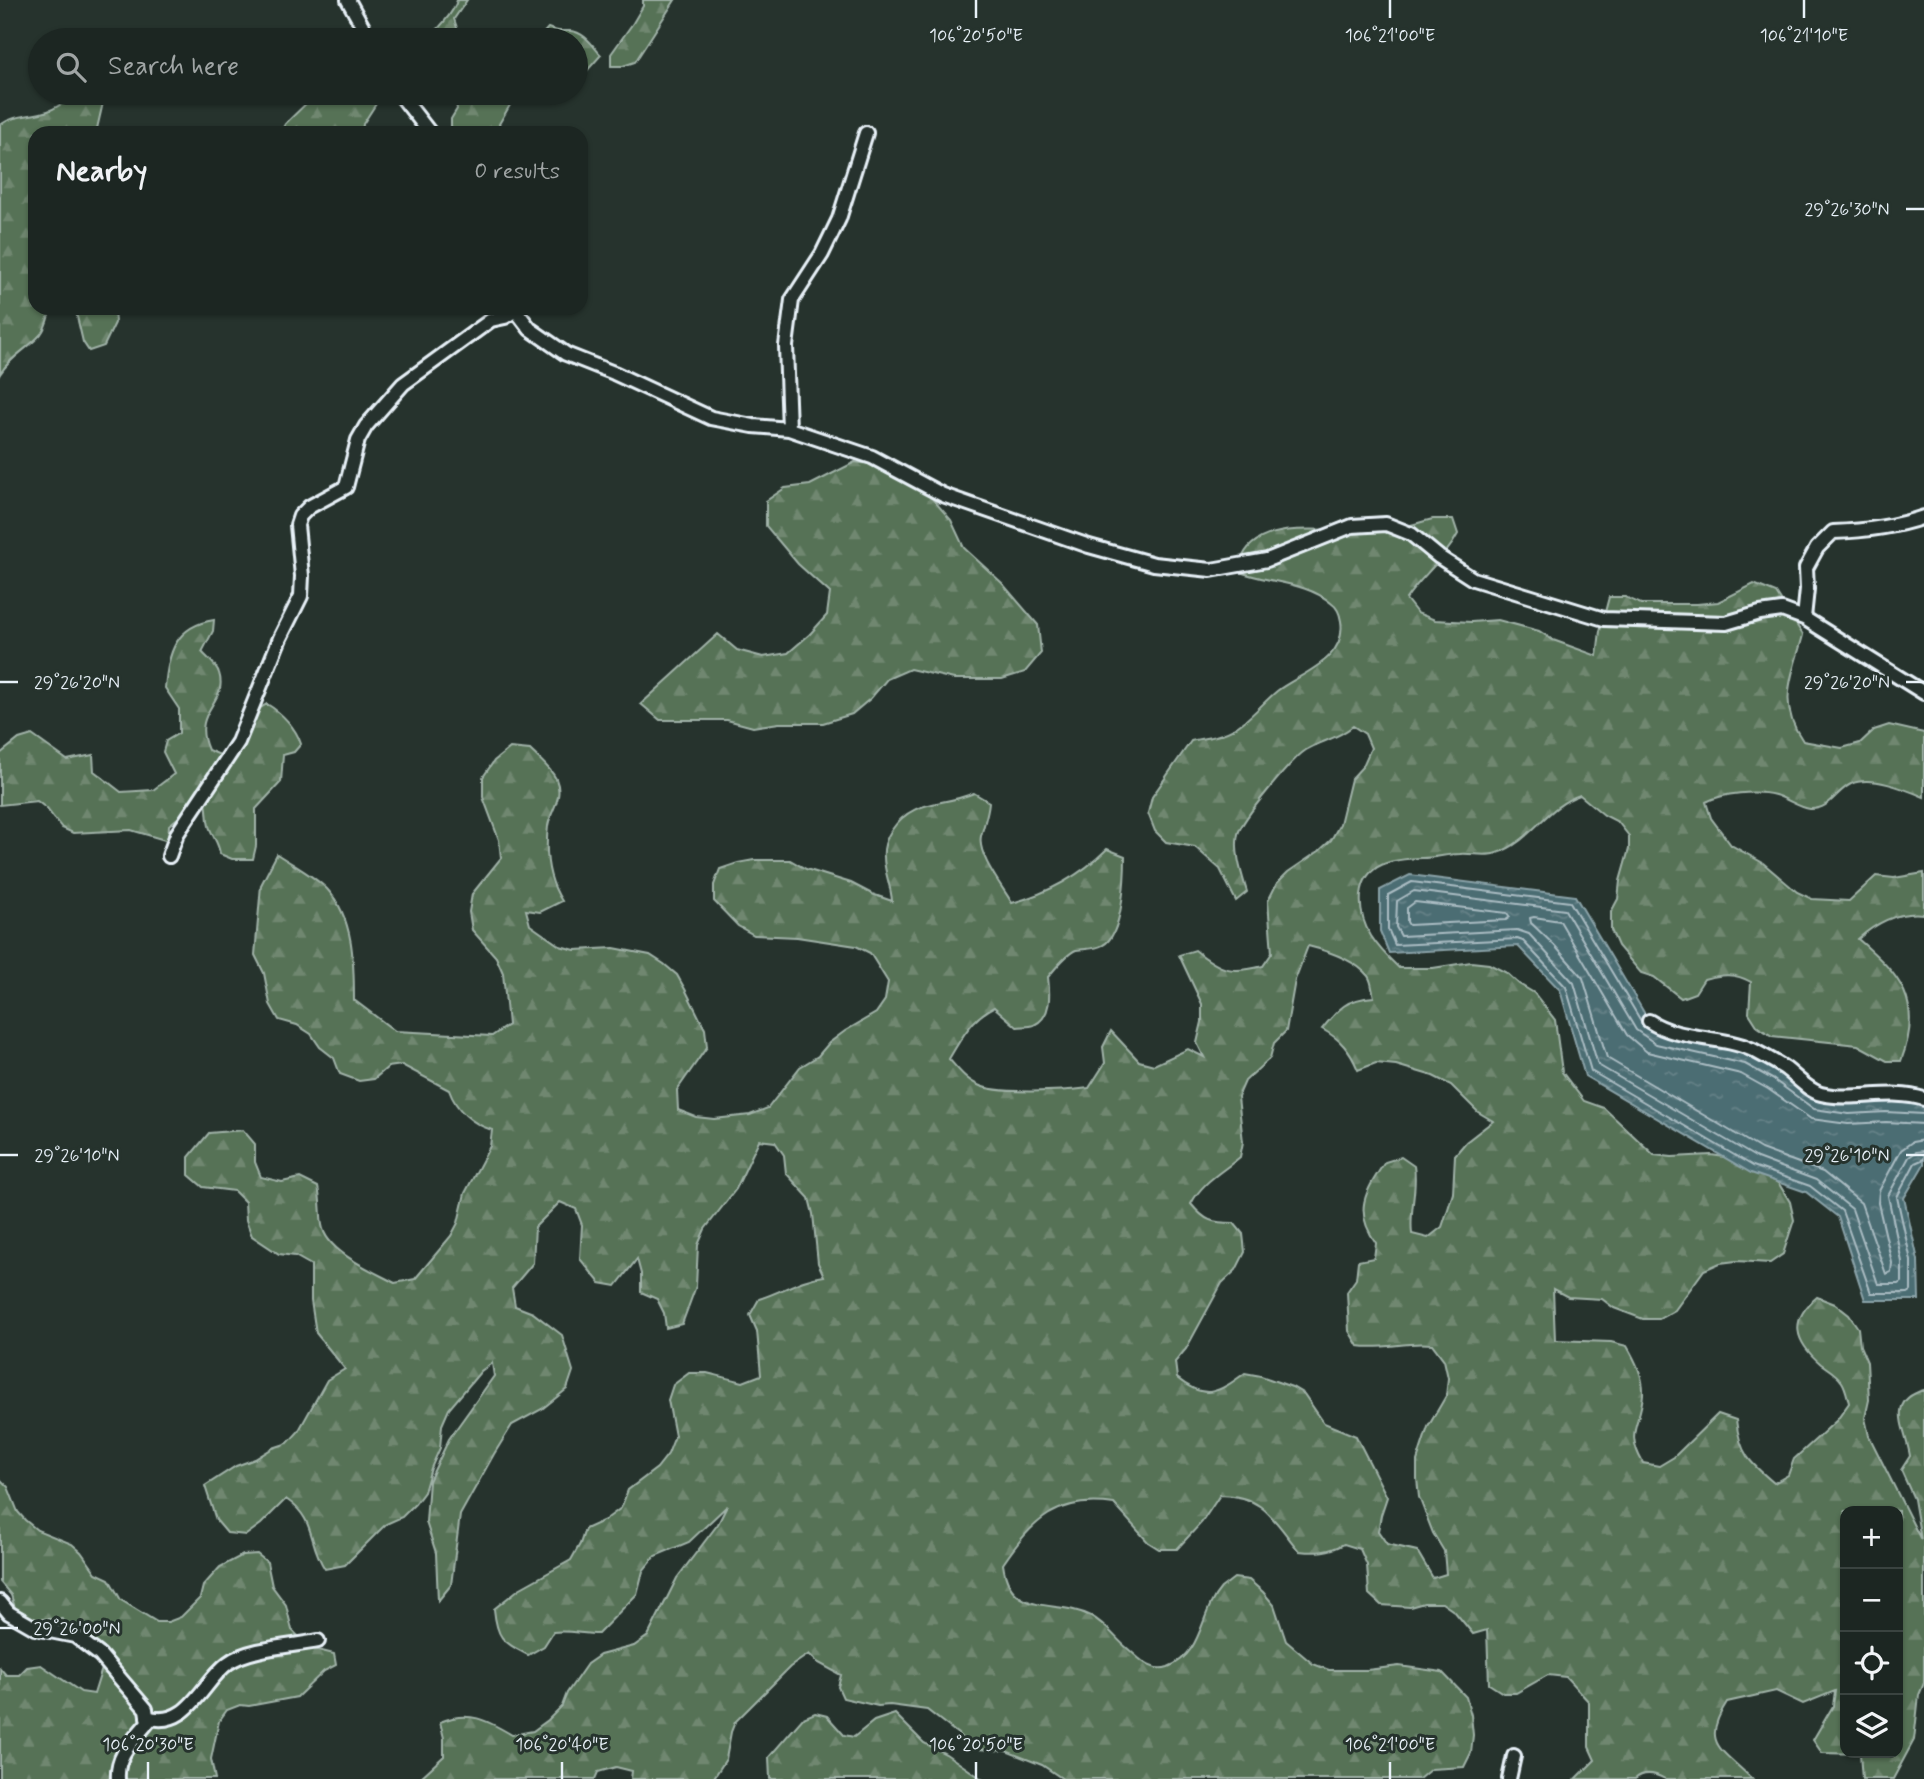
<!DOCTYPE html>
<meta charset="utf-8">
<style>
body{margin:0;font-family:Mynerve,sans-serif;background:#252e2a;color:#f1f3f6}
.controls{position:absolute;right:21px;bottom:21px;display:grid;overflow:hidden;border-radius:14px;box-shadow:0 2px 5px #0004}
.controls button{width:63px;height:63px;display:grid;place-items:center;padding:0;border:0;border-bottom:2px solid #3a4340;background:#1c2622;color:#f1f3f6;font:35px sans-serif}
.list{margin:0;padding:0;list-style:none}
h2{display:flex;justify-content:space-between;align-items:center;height:91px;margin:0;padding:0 28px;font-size:30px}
h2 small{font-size:23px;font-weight:400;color:#a0a5a5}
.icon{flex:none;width:38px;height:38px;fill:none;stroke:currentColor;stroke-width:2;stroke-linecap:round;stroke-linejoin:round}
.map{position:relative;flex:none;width:1924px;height:1779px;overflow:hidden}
.search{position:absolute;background:#1c2622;box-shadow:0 2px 5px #0004;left:28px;top:28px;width:560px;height:77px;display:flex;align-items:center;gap:18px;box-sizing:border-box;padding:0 24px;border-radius:38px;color:#a0a5a5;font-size:26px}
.panel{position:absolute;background:#1c2622;box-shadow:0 2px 5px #0004;left:28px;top:126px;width:560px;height:189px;border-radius:21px}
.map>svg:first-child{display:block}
.forest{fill:url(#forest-firs);stroke:#a0b2a8;stroke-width:2;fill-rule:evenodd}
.water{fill:url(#water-ripples);stroke:#8aa2a8;stroke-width:2}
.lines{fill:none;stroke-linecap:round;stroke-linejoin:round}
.shore{stroke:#aabcc3;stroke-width:2}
.minor-casing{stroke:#e8f1f8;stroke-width:18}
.minor{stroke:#26332d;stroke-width:12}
.ticks{fill:none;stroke:#e8f1f8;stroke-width:2.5}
.ticks-label{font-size:18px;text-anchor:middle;fill:#e8f1f8;stroke:#26332d;stroke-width:6;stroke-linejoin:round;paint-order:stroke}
</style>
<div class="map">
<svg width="1924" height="1779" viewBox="0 0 1924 1779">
<defs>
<pattern id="forest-firs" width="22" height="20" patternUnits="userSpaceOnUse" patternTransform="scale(1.75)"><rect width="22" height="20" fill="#577257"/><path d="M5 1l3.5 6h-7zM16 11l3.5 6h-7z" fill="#6f8770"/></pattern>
<pattern id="water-ripples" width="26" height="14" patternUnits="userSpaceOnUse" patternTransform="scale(1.75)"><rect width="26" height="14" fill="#4c6d73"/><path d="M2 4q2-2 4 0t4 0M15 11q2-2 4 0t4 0" fill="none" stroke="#668288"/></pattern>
</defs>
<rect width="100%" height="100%" fill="#26332d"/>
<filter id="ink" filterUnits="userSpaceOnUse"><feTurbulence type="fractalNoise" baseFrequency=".0143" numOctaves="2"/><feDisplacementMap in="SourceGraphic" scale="14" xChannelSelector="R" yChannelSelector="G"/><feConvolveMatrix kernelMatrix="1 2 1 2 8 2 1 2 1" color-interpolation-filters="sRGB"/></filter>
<g filter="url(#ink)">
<path class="forest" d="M 457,0 L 467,0 L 454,19 L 461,40 L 425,40 C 435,34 455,11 457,0 Z
M 643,0 L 675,0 L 635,62 L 623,66 L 611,66 L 611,54 L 633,23 L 643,6 Z
M 548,28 C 557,32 561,31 570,31 C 585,32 592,45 601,55 L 585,73 L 576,79 L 576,40 L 537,40 Z
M 76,93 L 105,94 L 96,133 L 35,133 L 35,308 L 51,308 C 48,317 47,326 41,334 C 28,349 11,356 0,374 L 0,125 C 15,114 31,117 48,111 C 59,107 67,100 76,93 Z
M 317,93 L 383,93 L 363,124 L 362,133 L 280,133 L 285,124 Z
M 454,93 L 517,93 L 499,124 L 502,133 L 455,133 L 451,128 L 451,119 L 457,109 Z
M 75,308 L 114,308 L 115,323 L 104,346 L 89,351 L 83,342 Z
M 855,462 L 906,469 L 951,520 L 964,548 L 1002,583 L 1038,625 L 1041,653 L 1025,672 L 1002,679 L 954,679 L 910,669 L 887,679 L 871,698 L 852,714 L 823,723 L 779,723 L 753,727 L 727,720 L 660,720 L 641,704 L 718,634 L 737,650 L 763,657 L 788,653 L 810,634 L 827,615 L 830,593 L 798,564 L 766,526 L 766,501 L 785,488 L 810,485 Z
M 1433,519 L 1453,519 L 1458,534 C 1445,559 1421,576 1406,599 L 1417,613 L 1435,620 L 1471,622 L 1498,620 L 1539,631 L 1553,640 L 1597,656 L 1600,631 L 1609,597 L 1625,597 L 1641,604 L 1697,604 L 1718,602 L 1754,584 L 1776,593 L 1803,635 C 1793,675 1776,703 1803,741 L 1842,748 L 1860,743 L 1874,730 L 1889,725 L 1924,733 L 1924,797 C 1905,789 1871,775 1851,784 C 1836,791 1830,810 1810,809 C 1799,808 1786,798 1775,795 C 1756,790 1723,793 1706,802 L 1711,818 L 1731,845 L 1763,863 L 1797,892 L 1812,899 L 1849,901 L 1876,876 L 1894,878 L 1924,873 L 1924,914 C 1899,911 1876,923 1858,939 C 1901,976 1924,1002 1901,1061 L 1887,1061 L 1858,1045 L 1772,1036 L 1758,1027 L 1749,1013 L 1751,982 C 1735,973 1722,974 1704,979 L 1695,993 L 1681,998 L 1654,977 L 1641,973 L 1618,946 L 1611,930 L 1611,912 L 1618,899 L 1620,881 L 1629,849 L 1629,836 L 1618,822 L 1604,815 L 1580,795 C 1546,806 1531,842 1497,853 C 1487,857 1471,853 1460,854 C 1447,854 1435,858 1422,858 C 1395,859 1364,862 1361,895 C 1358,927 1378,948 1399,968 L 1433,968 L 1471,962 L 1489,964 L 1507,973 L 1519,984 L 1534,993 L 1555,1020 L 1562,1072 L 1584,1101 L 1604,1108 L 1654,1155 L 1672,1157 L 1711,1155 L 1745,1160 L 1779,1184 L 1790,1202 L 1794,1220 L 1783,1254 L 1770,1263 L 1736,1261 L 1720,1263 L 1704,1270 L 1675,1310 L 1659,1319 L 1643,1319 L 1614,1308 L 1602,1299 L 1568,1297 L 1553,1289 L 1555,1340 L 1611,1342 L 1627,1346 C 1635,1360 1644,1377 1643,1394 C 1641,1425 1624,1430 1643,1463 L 1659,1466 L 1674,1457 L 1718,1414 L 1736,1420 C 1740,1454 1749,1462 1774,1483 L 1788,1475 L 1794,1459 L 1837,1420 L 1849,1403 C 1847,1396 1846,1388 1842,1382 C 1836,1373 1829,1370 1821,1364 C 1794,1341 1789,1320 1817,1297 L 1835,1304 L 1849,1315 L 1858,1328 L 1860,1346 L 1867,1362 L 1869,1400 L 1865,1418 L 1869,1436 L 1921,1540 L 1914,1499 L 1901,1470 L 1910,1456 C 1906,1429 1885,1401 1924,1390 L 1924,1683 L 1919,1695 L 1914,1740 L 1893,1779 L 1862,1779 L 1860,1754 L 1822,1753 L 1813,1740 L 1833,1706 L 1835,1691 L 1803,1704 L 1776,1691 L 1727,1702 C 1699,1745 1724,1750 1752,1779 L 1665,1779 C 1656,1774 1644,1771 1635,1779 L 1576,1779 L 1595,1760 L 1589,1747 L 1589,1702 L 1566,1677 L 1548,1675 L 1516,1693 L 1503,1693 L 1489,1684 L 1487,1630 L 1473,1634 L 1455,1612 L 1442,1603 L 1424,1603 L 1410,1607 L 1381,1605 L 1369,1594 L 1367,1565 L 1360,1549 L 1344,1544 C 1329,1552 1317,1553 1299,1551 C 1274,1521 1264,1495 1220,1495 L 1202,1522 L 1177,1549 L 1159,1549 L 1148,1542 L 1114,1504 C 1057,1496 1033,1520 1003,1564 C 1010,1619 1056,1598 1091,1616 C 1106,1624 1115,1638 1127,1648 C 1139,1658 1151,1673 1168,1667 C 1204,1653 1199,1613 1221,1588 C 1225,1585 1230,1581 1234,1578 L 1249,1580 L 1263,1592 L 1274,1605 L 1286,1641 L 1313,1664 L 1329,1670 L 1367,1670 L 1399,1666 L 1442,1672 L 1466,1697 L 1471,1715 L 1473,1735 L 1471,1753 L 1464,1767 L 1431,1769 L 1419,1779 L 1063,1779 L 1042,1765 L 1006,1751 L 977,1749 L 966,1743 L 958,1734 L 927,1710 L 890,1705 L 878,1706 L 843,1698 L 838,1687 L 841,1675 L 817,1662 L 809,1654 L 790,1667 L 735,1722 L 731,1732 L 726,1759 L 713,1779 L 631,1779 L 632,1771 L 616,1767 L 598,1772 L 595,1779 L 413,1779 L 420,1778 L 444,1756 L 444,1738 L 440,1722 C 469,1710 487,1720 512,1735 L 533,1731 L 548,1720 L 562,1706 L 567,1693 L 587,1664 L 600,1655 L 634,1646 L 648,1636 L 677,1578 L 718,1524 L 727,1506 L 689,1542 L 655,1556 L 643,1571 L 637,1594 L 598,1634 C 582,1634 569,1630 553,1632 L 544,1646 L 528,1655 C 502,1641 497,1639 494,1609 L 519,1589 L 571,1560 L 580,1544 L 585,1529 L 605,1520 L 621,1508 L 628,1490 L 657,1468 L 668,1454 L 675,1436 L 668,1400 L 673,1385 L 689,1373 L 707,1373 L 743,1382 L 761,1375 L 757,1331 L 750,1315 L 759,1299 C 782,1292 800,1279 824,1276 L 818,1263 L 813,1214 L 809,1198 L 786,1173 L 784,1155 L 775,1142 L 759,1140 L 736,1189 L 705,1229 L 698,1245 L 696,1286 L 682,1324 L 666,1328 L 664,1313 L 657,1299 L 641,1292 L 641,1274 L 637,1259 L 616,1286 L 600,1283 L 580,1259 L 582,1225 L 576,1209 L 560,1202 L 535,1227 L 533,1263 L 512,1288 L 515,1306 L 533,1313 L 562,1335 L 573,1371 L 567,1389 L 542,1409 L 512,1425 L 494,1454 L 460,1515 L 451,1585 L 438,1601 L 436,1553 L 426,1522 L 429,1481 L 449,1439 L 494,1376 L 492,1363 L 481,1371 L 449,1409 L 442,1425 L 440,1448 L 431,1468 L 424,1492 L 415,1504 L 402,1517 L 386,1524 L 345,1565 L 325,1569 C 307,1542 317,1520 286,1499 L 261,1524 L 246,1535 L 227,1533 L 216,1520 L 205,1486 L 236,1466 L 255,1459 L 273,1448 L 288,1443 L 298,1432 L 327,1380 L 345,1369 L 316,1333 L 311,1301 L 311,1265 L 295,1256 L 279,1254 L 252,1236 L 246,1220 L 245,1202 L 234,1191 L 203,1187 L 189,1175 L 189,1157 L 209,1133 L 243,1130 L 255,1144 L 255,1162 L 261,1177 L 282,1182 L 300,1178 L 318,1187 C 321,1200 320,1212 322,1225 C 326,1252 373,1271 395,1283 L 415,1279 L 451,1236 L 458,1223 L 465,1193 L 490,1146 L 492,1130 C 472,1124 456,1110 449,1090 L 402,1065 L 388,1067 L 374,1079 L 359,1081 L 340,1074 L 334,1058 L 320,1047 L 311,1034 L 297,1025 L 279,1020 L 270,1004 L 264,973 L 255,955 L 261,885 L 277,854 C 293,865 313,875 327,889 C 354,918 354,963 354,1000 L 395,1031 L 492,1036 L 508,1025 L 503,973 L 496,957 L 472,930 L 469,912 L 472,894 L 501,858 L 499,840 L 483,797 L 483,777 L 494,761 L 510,748 L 530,750 C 539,759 551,768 556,779 C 564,798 551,809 548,826 C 545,852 548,880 562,901 L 540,912 L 526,910 L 530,925 L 560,946 L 575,950 L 614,948 L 650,955 L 664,964 L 677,975 L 686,991 L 705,1029 L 707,1047 L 677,1090 L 678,1110 L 696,1117 L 714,1119 L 750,1115 L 768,1108 L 800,1067 L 818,1056 L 829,1043 L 845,1031 L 876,1013 L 885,1000 L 888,982 L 870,953 L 856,946 L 797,937 L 754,935 L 738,926 L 714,901 L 714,885 L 720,869 L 738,863 L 754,860 L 790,860 L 806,869 L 851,883 L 872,894 L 892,901 C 891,886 884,872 884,857 C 883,849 886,838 891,831 C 913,798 941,807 974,793 L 989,802 C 988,814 984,824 981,836 C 977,855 1002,886 1012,903 C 1048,893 1081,875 1107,849 L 1125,856 C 1125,876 1123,935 1103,945 C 1094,950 1086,948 1076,950 C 1066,954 1055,969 1048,977 C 1050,993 1052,1017 1034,1025 C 1030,1027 1021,1026 1017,1027 L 994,1007 C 972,1018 961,1038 949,1059 C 957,1068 966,1080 978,1085 C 998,1095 1065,1091 1089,1088 L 1105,1063 L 1103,1047 L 1111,1031 L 1139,1061 L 1154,1065 L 1188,1049 L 1204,1057 L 1197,1043 L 1202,1022 L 1202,1004 L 1179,955 L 1195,950 C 1221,971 1231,974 1263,966 L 1272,953 L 1268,901 L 1277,883 L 1288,872 L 1319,851 L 1331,840 L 1340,824 L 1351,779 L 1363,766 L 1371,748 L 1365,734 L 1353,726 C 1336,740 1322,740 1306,750 C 1292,759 1242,819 1238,834 C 1234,852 1242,875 1247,892 L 1236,901 L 1220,869 L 1195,847 L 1166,842 L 1155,831 L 1148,813 L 1152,797 L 1191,741 C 1201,738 1212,738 1222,734 C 1243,728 1260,705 1277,691 C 1301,673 1347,660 1341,621 C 1340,614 1337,607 1331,603 C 1307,582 1269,583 1240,572 C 1241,568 1241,561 1243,556 C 1262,516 1340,533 1375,532 C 1395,531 1413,524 1433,519 ZM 1308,946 C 1328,951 1354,959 1368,976 C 1372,981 1372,991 1374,997 C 1346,999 1339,1008 1322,1029 C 1340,1039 1350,1050 1358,1070 L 1376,1063 L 1396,1065 L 1433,1076 L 1451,1085 L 1478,1112 L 1493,1121 L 1466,1142 L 1455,1155 L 1453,1193 L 1448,1209 L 1442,1227 L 1428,1238 L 1412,1234 C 1409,1210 1418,1189 1414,1166 L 1401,1157 L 1385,1162 C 1365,1192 1353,1211 1376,1243 L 1374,1258 L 1358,1261 L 1356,1279 L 1347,1292 L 1349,1331 L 1358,1346 C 1384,1350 1406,1341 1432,1344 L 1444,1360 L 1448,1378 L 1446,1396 L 1428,1427 L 1417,1461 L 1417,1479 L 1419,1497 L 1433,1533 L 1444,1551 L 1446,1574 L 1433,1578 L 1417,1551 L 1387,1544 L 1378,1531 L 1381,1515 L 1387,1497 L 1356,1436 L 1324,1423 L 1304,1394 L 1292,1387 L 1261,1376 L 1245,1373 C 1218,1393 1205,1401 1177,1378 L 1175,1362 L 1186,1349 L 1222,1283 L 1236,1270 L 1245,1252 L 1243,1234 L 1234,1223 C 1212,1223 1205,1221 1191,1204 C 1202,1182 1221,1173 1240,1157 L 1243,1142 L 1238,1097 L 1245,1081 L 1270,1058 L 1274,1043 L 1286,1031 L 1295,980 ZM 1845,1511 L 1898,1511 L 1898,1753 L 1845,1753 Z
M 214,620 L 213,631 L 202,652 C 207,658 217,665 219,673 C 229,703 190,710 208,750 L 220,755 L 232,749 L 249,715 L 267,704 C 282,713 296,728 301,744 L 294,752 L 283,755 L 281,782 L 256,809 L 256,846 L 253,859 L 232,859 L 220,854 C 219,843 212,836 209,826 C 206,815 209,809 204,797 L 169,825 L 168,841 L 131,830 L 73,833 L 62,828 L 46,808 L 37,801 L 0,805 L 0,754 L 19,739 L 32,735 L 67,760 L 93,755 L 94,771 L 121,792 L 153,790 L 174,774 L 163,752 L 166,741 L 179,733 L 179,709 L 165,688 C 168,653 175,626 214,620 Z
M 0,1479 L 8,1487 L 18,1512 L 25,1520 L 37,1530 L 72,1544 L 81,1552 L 96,1573 L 109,1579 L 121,1600 L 157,1622 L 168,1622 L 181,1617 L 200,1598 L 203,1586 L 220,1567 L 243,1555 L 257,1554 L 267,1562 L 272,1586 L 286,1605 L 292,1630 L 310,1648 L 334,1654 L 336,1665 L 324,1671 L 297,1697 L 249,1706 L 240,1705 L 227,1710 L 219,1721 L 211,1759 L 215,1779 L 0,1779 L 0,1668 L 6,1675 L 19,1675 L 27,1667 L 41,1665 L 81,1692 L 94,1694 L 104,1662 L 62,1619 L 25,1619 L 16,1611 L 11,1595 L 0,1582 Z
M 815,1713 L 827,1716 L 844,1735 L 854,1737 L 874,1721 L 895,1714 L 924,1743 L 946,1754 L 982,1779 L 770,1779 L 769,1757 L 803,1718 Z"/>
<path class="water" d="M 1410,875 L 1575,896 L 1649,1021 L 1751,1049 L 1818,1093 L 1924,1099 L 1924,1164 L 1904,1198 L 1918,1260 L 1919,1300 L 1865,1300 L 1838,1217 L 1806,1192 L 1751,1173 L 1585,1076 L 1560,990 L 1518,946 L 1389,953 L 1380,931 L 1380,890 Z"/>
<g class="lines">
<path class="shore" d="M 1415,902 L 1507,913 L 1510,917 L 1506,920 L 1409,925 L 1407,922 L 1407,908 Z
M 1641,1021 L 1570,902 L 1412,882 L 1388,895 L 1388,929 L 1395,945 L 1517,939 L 1523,941 L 1566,987 L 1591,1071 L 1753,1166 L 1810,1186 L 1842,1211 L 1871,1293 L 1908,1293 L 1911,1291 L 1911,1261 L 1897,1197 L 1915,1163 L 1924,1159
M 1924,1114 L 1886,1112 L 1849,1114 L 1814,1109 L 1774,1080 L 1745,1064 L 1656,1044 L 1636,1030 L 1565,910 L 1414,891 L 1397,901 L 1396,927 L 1401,936 L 1517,930 L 1529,934 L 1574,983 L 1598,1065 L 1757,1158 L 1816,1180 L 1852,1209 L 1878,1284 L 1899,1284 L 1902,1282 L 1902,1262 L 1888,1196 L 1909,1157 L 1916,1152 L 1924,1151
M 1924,1124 L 1886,1122 L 1848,1124 L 1811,1119 L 1768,1089 L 1741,1074 L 1647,1052 L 1627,1035 L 1560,921 L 1534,917 L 1530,918 L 1531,923 L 1555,946 L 1583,978 L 1607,1058 L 1761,1149 L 1823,1172 L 1861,1203 L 1886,1274 L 1891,1272 L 1892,1263 L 1878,1203 L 1879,1191 L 1901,1150 L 1912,1142 L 1924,1140"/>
<defs>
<path id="minor" d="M 348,0 L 370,40
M 399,93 L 430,133
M 866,133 L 839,219 L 822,254 L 792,300 L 786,346 L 789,429 L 872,457 L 943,495 L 1089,546 L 1154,564 L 1211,570 L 1267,560 L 1352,526 L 1386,524 L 1411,534 L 1439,557 L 1473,579 L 1604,619 L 1726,623 L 1760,613 L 1782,610 L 1804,618 L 1924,693
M 514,308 L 530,329 L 566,354 L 614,373 L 711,418 L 753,426 L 789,429
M 1804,618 L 1807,589 L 1806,568 L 1817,548 L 1833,532 C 1864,531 1895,527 1924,517
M 169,856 L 177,834 L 238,742 L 280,638 L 301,596 L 302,576 L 297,525 L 300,516 L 309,507 L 346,487 L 358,440 L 366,426 L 403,384 L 491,320 L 505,317 L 516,310
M 1649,1021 C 1679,1041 1721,1035 1753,1050 C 1764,1056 1776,1062 1786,1069 C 1796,1077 1809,1091 1821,1094 C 1855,1102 1891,1088 1924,1099
M 0,1602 L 9,1613 L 35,1628 L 75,1636 L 100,1655 L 146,1709 L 148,1722 C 134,1740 116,1754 118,1779
M 147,1717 C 188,1730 202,1682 228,1663 C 248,1648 293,1646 318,1641
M 1509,1779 L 1514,1756"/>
</defs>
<use href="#minor" class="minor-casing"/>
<use href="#minor" class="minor"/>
</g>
</g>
<path class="ticks" d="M 976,0 L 976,18M 1390,0 L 1390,18M 1804,0 L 1804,18M 1906,209 L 1924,209M 0,682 L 18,682M 1906,682 L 1924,682M 0,1155 L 18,1155M 1906,1155 L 1924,1155M 0,1628 L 18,1628M 148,1762 L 148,1779M 562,1762 L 562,1779M 976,1762 L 976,1779M 1390,1762 L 1390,1779"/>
<g class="ticks-label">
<text x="976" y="41">106°20'50"E</text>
<text x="1390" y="41">106°21'00"E</text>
<text x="1804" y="41">106°21'10"E</text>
<text x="1847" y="215">29°26'30"N</text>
<text x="77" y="688">29°26'20"N</text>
<text x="1847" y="688">29°26'20"N</text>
<text x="77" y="1161">29°26'10"N</text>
<text x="1847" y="1161">29°26'10"N</text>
<text x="77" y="1634">29°26'00"N</text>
<text x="148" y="1750">106°20'30"E</text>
<text x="562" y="1750">106°20'40"E</text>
<text x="976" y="1750">106°20'50"E</text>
<text x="1390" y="1750">106°21'00"E</text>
</g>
</svg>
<div class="controls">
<button>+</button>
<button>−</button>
<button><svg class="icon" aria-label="locate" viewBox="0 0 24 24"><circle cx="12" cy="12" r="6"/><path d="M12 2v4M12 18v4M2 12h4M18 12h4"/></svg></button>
<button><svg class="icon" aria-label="layers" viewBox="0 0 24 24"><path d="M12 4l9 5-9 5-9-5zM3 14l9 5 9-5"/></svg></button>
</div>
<div class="search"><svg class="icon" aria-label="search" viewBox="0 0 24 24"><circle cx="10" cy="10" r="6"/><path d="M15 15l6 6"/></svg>Search here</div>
<section class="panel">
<h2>Nearby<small>0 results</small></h2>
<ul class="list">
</ul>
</section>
</div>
